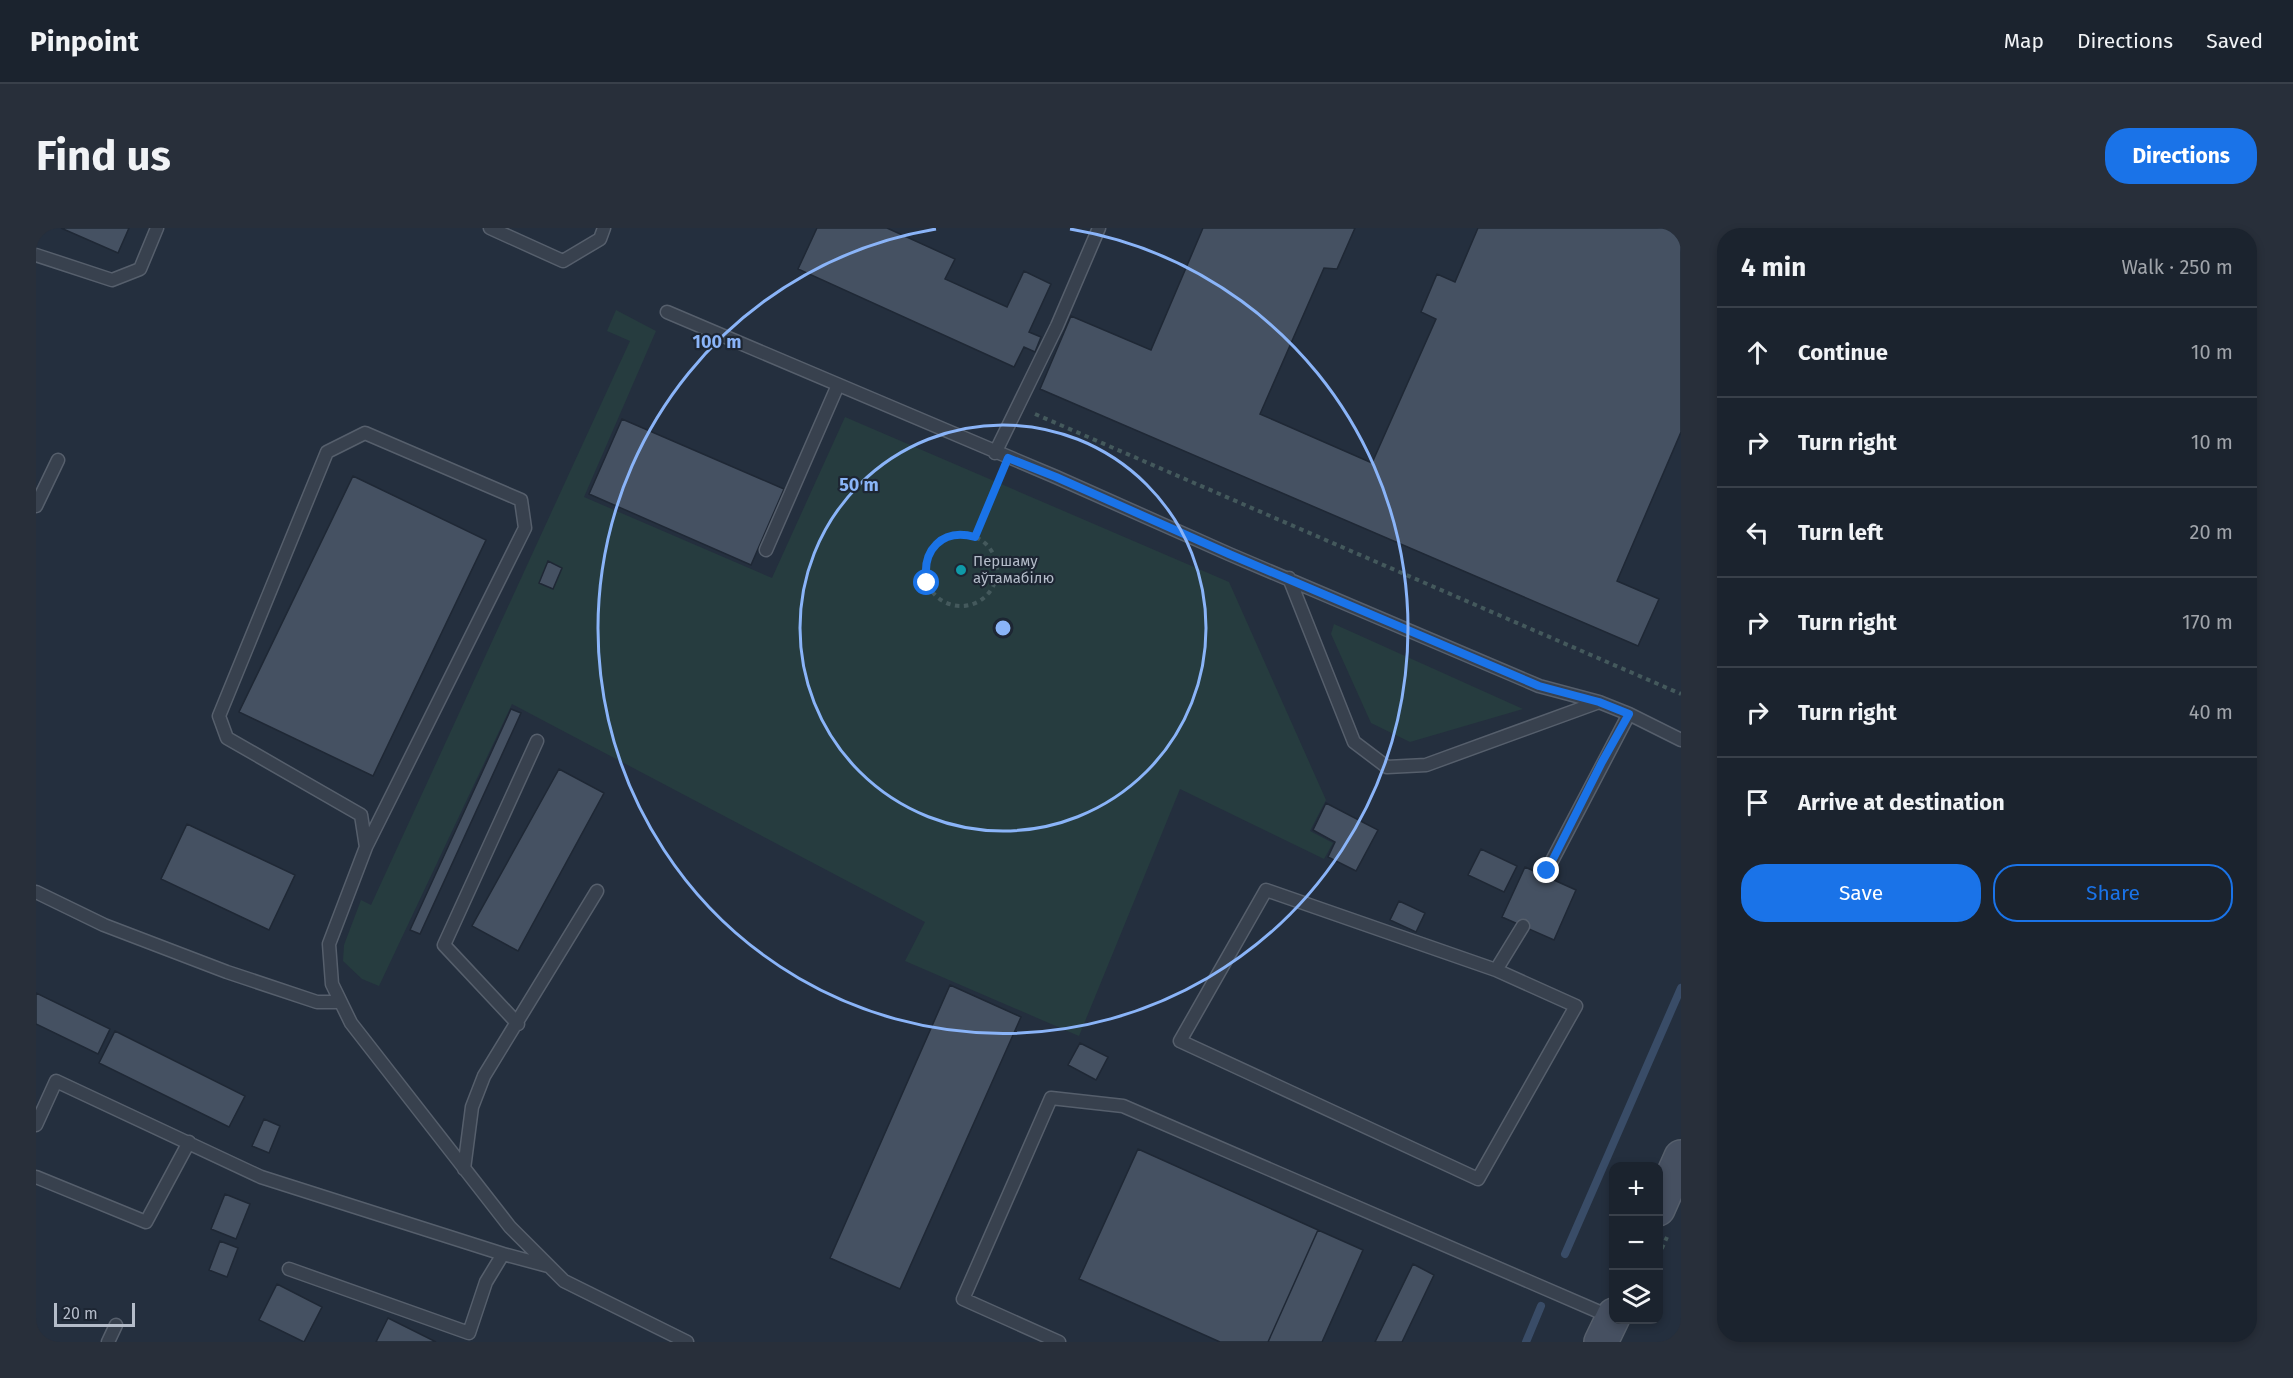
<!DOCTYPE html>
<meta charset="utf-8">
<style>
body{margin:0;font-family:"Fira Sans",sans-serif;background:#282f3a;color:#f1f3f6}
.controls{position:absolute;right:18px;bottom:18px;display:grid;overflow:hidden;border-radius:12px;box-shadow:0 3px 9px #0003}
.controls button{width:54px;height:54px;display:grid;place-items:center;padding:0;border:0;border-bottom:2px solid #39404a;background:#1b232e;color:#f1f3f6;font:30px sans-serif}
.scale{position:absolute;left:18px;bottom:15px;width:81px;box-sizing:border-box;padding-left:6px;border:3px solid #b4bcc9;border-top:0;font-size:16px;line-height:21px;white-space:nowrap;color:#b4bcc9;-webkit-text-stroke:4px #1d2633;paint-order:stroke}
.stop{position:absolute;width:18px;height:18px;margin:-14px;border:4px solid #1a73e8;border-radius:50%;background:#fff}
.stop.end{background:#1a73e8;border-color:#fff;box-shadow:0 2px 6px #0008}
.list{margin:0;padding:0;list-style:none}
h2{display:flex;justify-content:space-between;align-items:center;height:78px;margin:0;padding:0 24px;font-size:26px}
h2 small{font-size:20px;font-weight:400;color:#a0a4aa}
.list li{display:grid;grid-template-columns:39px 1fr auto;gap:18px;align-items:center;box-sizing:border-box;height:90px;padding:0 24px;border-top:2px solid #39404a}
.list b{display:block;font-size:22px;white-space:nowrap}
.list em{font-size:20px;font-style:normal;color:#a0a4aa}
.actions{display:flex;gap:12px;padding:18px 24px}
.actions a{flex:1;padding:14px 0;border:2px solid #1a73e8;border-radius:24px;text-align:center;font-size:21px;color:#1a73e8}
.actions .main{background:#1a73e8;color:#fff}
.icon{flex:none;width:33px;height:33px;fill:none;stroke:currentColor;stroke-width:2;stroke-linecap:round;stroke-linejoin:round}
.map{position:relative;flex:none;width:1645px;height:1114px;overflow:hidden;border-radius:24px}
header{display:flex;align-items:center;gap:36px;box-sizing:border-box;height:84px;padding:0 30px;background:#1b232e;border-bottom:2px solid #39404a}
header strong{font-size:28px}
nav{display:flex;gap:33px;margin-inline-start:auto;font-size:21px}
.intro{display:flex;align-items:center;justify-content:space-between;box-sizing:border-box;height:144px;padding:0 36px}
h1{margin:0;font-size:42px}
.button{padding:15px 27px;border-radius:24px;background:#1a73e8;color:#fff;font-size:21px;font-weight:700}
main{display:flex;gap:36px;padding:0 36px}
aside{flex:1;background:#1b232e;border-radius:24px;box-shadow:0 3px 9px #0003}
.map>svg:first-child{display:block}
.green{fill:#263c3f}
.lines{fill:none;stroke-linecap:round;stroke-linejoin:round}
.stream{stroke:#394c67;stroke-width:8}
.building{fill:#455162;stroke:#1f2835;stroke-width:1.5}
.service-casing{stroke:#565f6c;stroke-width:15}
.secondary-casing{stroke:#565f6c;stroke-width:36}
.path{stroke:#44595c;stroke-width:4;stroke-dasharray:4.5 4.5;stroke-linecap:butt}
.service{stroke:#38414e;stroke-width:12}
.secondary{stroke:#465061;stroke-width:33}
.route{stroke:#1a73e8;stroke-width:8}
.ring{fill:none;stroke:#8ab4f8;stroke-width:3}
.culture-dot{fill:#0f9aa8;stroke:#1d2633;stroke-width:2}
.labels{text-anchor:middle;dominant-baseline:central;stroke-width:4.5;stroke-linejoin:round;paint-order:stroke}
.poi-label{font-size:15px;fill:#b4bcc9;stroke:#1d2633;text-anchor:start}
.centre{fill:#8ab4f8;stroke:#1d2633;stroke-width:3}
.ring-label{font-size:18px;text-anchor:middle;font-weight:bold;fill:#8ab4f8;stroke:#1d2633;stroke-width:4.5;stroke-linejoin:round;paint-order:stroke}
</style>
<header>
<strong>Pinpoint</strong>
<nav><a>Map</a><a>Directions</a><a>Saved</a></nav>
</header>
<div class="intro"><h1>Find us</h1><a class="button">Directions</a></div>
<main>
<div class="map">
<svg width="1645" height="1114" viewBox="0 0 1645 1114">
<rect width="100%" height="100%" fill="#242f3e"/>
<path class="green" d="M 580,82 L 620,103 L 548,269 L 736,350 L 809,189 L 1193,354 L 1290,572 L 1274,603 L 1297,615 L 1288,631 L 1144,561 L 1043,808 L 869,733 L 889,694 L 476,476 L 343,758 L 326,751 L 307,733 L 308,717 L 325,672 L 335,677 L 594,113 L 571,103 Z
M 1298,396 L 1487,481 L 1374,514 L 1335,495 L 1295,406 Z"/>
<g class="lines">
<path class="stream" d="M 1529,1026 L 1645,760
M 1490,1114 L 1505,1078"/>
</g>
<path class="building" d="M 25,0 L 93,0 L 82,25 Z
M 781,0 L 851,0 L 919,31 L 909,51 L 971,79 L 988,43 L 1015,56 L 993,104 L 1005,109 L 999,124 L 988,119 L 978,139 L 762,41 Z
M 1167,0 L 1319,0 L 1301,41 L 1288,40 L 1224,186 L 1336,235 L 1400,91 L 1385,84 L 1401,46 L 1419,54 L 1442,0 L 1645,0 L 1645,204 L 1581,353 L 1623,371 L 1602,418 L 1004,161 L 1035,88 L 1115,122 Z
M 586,191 L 748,261 L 715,337 L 553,266 Z
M 317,248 L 450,312 L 337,548 L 203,484 Z
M 512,333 L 526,340 L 517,361 L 503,355 Z
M 475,481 L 485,485 L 384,706 L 374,702 Z
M 523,541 L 568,565 L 482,723 L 436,698 Z
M 1290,575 L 1342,602 L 1320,643 L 1292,629 L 1299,614 L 1277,602 Z
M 151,596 L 259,647 L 233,702 L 125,651 Z
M 1445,621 L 1481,638 L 1468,664 L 1432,647 Z
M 1489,639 L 1540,662 L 1518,712 L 1466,689 Z
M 1363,673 L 1389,685 L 1380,704 L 1354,692 Z
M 914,757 L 985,789 L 864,1061 L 794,1030 Z
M 0,765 L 74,801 L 62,826 L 0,796 Z
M 79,803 L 209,868 L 193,899 L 63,835 Z
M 1044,815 L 1072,829 L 1060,852 L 1032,837 Z
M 228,891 L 244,898 L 233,925 L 216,918 Z
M 1102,921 L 1282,1002 L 1232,1114 L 1184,1114 L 1043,1051 Z
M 189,966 L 214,976 L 200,1011 L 175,1001 Z
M 1282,1002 L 1327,1022 L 1286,1114 L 1232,1114 Z
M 184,1013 L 202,1020 L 191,1049 L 173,1042 Z
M 1377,1036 L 1398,1047 L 1366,1114 L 1339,1114 Z
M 241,1056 L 286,1079 L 268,1114 L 223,1092 Z
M 352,1090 L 400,1114 L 340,1114 Z"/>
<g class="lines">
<defs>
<path id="service" d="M 454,0 L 527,33 L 564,11 L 568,0
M 0,27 L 76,52 L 104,41 L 121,0
M 631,84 L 1020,249 L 1193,326 L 1503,458 L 1563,474 L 1593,486 L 1645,512
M 959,225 L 1021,98 L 1063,0
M 0,278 L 22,232
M 730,322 L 802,157
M 1253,350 L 1318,514 L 1351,539 L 1390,537 L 1563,474
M 330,619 L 325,587 L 191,510 L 183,488 L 291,224 L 329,205 L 485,272 L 489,300 L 330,619 L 293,716 L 296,756 L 315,795 L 474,999 L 528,1053 L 651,1114
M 1508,648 L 1593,486
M 0,664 L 68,697 L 191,744 L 281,774 L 303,774
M 1460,742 L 1230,662 L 1144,813 L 1442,951 L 1540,778 L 1460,742 L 1487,698
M 482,796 L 408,717 L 501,513
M 0,897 L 20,853 L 225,949 L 467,1026
M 428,941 L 436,879 L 448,848 L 561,663
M 0,949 L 110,994 L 153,914
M 253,1041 L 433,1105 L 450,1054 L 467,1026 L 512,1038
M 72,1114 L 80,1097
M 1023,1114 L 927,1071 L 1015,870 L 1087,878 L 1575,1089"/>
<path id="secondary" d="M 1622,981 L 1645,929
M 1565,1114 L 1578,1087"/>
</defs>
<use href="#service" class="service-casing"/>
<use href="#secondary" class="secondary-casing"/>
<path class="path" d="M 999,186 L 1645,466
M889 342a36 36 0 1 1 72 0a36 36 0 1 1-72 0Z
M 939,309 L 966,245
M 1622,1029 L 1631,1009"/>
<use href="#service" class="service"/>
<use href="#secondary" class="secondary"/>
</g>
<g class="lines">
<path class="route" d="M 891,355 C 885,322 906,300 939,309 L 972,230 L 1020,249 L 1193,326 L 1503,458 L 1563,474 L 1593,486 L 1566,534 L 1511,643"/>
</g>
<g class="ring">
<circle cx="967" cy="400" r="203"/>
<path d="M1034 1A405 405 0 1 1 900 1"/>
</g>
<circle class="culture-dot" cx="925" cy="342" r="6"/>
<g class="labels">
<g class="poi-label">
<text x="937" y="333">Першаму<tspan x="937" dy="17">аўтамабілю</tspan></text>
</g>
</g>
<circle cx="967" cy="400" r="9" class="centre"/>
<g class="ring-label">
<text x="681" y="120">100 m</text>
<text x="823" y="263">50 m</text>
</g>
</svg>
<div class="controls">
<button>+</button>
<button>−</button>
<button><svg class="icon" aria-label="layers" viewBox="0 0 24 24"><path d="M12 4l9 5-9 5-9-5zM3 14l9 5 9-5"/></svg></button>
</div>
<div class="scale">20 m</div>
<div class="stop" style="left:891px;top:355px"></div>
<div class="stop end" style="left:1511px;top:643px"></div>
</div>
<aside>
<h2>4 min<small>Walk · 250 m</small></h2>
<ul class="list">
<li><svg class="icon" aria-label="ahead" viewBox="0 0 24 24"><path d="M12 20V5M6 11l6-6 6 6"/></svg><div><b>Continue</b></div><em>10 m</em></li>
<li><svg class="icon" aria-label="right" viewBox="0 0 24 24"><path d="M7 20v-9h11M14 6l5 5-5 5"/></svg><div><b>Turn right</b></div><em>10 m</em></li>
<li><svg class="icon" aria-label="left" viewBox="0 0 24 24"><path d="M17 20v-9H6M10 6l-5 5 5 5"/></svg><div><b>Turn left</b></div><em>20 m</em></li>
<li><svg class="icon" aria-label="right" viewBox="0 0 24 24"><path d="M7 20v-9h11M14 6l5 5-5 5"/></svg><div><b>Turn right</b></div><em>170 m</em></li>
<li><svg class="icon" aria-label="right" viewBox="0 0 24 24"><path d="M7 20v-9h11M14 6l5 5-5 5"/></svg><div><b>Turn right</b></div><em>40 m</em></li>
<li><svg class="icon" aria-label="arrive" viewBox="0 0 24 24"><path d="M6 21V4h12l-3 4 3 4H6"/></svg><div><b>Arrive at destination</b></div></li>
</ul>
<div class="actions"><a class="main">Save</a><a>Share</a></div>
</aside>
</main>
